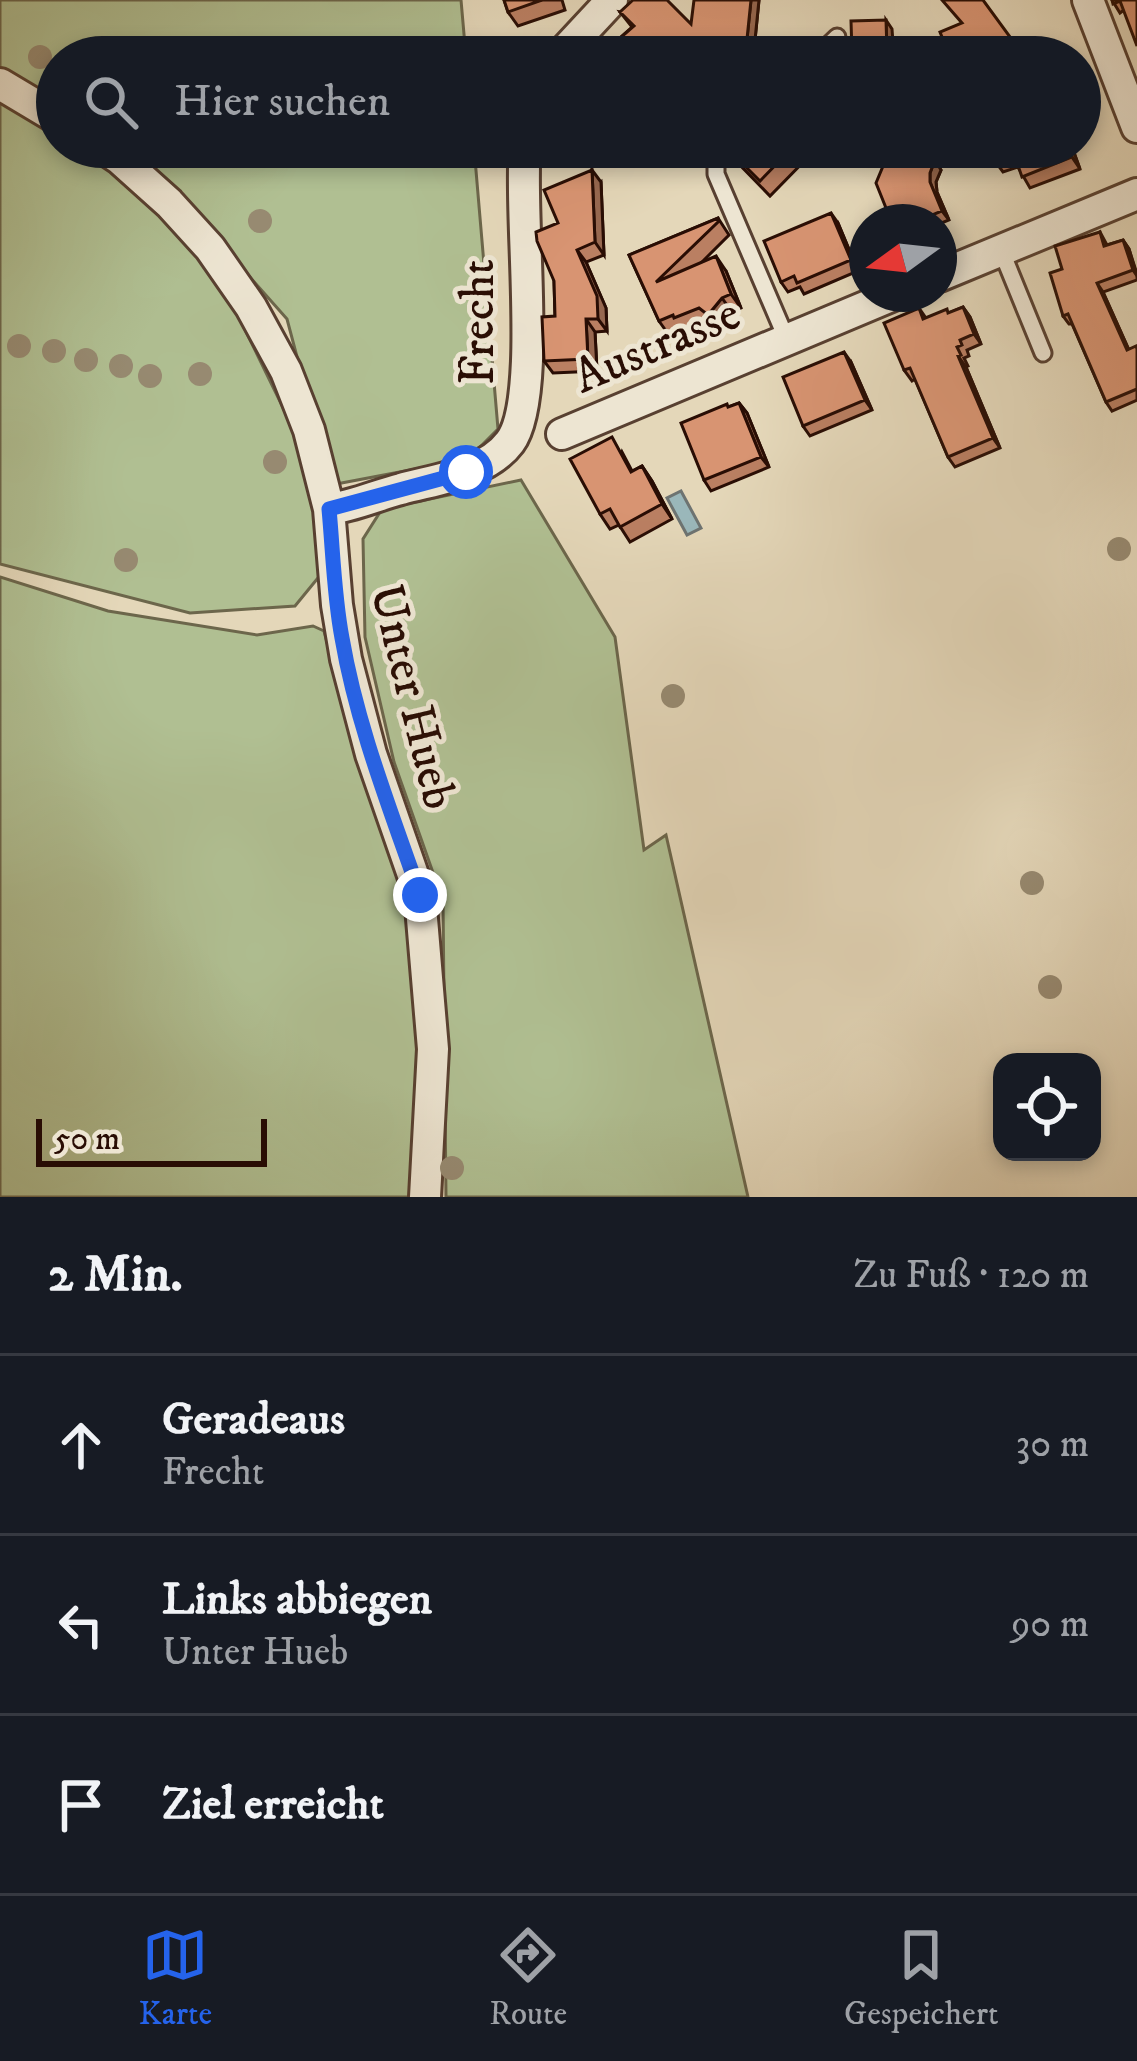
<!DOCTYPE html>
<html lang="de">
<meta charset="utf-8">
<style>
body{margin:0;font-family:"IM FELL DW Pica",serif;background:#242831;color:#f1f3f6}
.controls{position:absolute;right:36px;bottom:36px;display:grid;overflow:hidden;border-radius:24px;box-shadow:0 6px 18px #0003}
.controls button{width:108px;height:108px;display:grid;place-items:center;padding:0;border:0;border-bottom:3px solid #363941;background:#171b24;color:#f1f3f6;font:60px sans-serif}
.compass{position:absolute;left:849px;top:204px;width:108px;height:108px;border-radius:50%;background:#171b24;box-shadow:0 6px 18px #0003;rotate:255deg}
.scale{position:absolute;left:36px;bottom:30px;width:231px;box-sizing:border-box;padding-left:12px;border:6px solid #290d04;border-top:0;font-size:33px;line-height:42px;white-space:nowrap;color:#290d04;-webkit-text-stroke:9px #ede5d2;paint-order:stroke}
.stop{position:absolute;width:36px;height:36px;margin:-27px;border:9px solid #2563eb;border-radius:50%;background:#fff}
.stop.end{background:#2563eb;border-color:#fff;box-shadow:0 3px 12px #0008}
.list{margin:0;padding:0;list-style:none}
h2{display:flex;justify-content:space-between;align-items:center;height:156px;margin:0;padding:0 48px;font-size:51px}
h2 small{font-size:39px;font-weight:400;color:#9ea1a6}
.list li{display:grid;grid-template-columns:78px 1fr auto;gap:36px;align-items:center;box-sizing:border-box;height:180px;padding:0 48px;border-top:3px solid #363941}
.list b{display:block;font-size:45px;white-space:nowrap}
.list p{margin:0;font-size:39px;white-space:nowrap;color:#9ea1a6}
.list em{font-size:39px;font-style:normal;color:#9ea1a6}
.icon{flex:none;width:66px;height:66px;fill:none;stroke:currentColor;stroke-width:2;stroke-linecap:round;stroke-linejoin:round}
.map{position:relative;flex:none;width:1137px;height:1197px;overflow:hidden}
.search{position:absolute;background:#171b24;box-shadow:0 6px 18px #0003;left:36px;right:36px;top:36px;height:132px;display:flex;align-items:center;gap:30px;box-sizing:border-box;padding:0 42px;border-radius:66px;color:#9ea1a6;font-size:45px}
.sheet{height:696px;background:#171b24}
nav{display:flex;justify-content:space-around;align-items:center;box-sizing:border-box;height:168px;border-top:3px solid #363941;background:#171b24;font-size:33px;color:#9ea1a6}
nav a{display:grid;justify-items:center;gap:6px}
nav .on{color:#2563eb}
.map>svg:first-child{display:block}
.green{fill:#b0bf92;stroke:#6c664b;stroke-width:3}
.water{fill:#9ab7ba;stroke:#6d7371;stroke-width:3}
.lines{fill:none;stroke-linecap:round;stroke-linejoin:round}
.service-casing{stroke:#584031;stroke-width:21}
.minor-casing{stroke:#584031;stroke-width:36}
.service{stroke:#ede5d2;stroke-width:15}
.minor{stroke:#ede5d2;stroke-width:30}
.tree{fill:#978a71}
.wall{fill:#ba7f62;stroke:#290d04;stroke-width:3}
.shaded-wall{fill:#976850;stroke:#290d04;stroke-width:3}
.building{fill:#d89472;stroke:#290d04;stroke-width:3}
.route{stroke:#2563eb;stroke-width:15}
.labels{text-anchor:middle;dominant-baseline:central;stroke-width:10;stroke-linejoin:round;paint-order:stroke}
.street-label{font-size:48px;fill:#290d04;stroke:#ede5d2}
</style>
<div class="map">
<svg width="1137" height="1197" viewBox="0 0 1137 1197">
<rect width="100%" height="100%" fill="#e4d7b9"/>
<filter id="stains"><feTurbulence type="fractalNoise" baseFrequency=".00167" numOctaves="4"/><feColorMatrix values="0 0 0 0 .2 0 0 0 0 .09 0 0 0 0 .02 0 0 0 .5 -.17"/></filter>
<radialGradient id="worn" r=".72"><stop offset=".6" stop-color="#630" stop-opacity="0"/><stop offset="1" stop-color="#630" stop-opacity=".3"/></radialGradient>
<path class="green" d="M 0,0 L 461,0 L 466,57 L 57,57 L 57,105 L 0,72 Z
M 0,101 L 57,134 L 57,147 L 77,147 L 135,184 L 214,266 L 310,463 L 322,573 L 295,606 L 190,613 L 0,564 Z
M 129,147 L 474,147 L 498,429 L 468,459 L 331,485 L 287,319 L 143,156 Z
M 521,480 L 615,637 L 644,850 L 666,835 L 748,1197 L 446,1197 L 443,901 L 394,762 L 365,637 L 363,539 L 382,509 Z
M 0,577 L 108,611 L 257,635 L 313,626 L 324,631 L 347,719 L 404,891 L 420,1027 L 416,1197 L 0,1197 Z"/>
<path class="water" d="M 681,491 L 701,528 L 687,535 L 667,498 Z"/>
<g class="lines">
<defs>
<path id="service" d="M 816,57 L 837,37
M 721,147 L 716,160 L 716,174 L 787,340
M 1001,250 L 1043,353"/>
<path id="minor" d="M 1088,0 L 1137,127
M 559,57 L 612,0
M 0,84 L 57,118
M 102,147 L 120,159 L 169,203 L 210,248 L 251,307 L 286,371 L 309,430 L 329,509 L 337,605 L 346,659 L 371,754 L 420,895 L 433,1049 L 425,1197
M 939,276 L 1137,194
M 562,434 L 896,294
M 329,509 C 354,506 377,495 401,489 C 437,479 486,474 510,442 C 543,398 518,212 525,147"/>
</defs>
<use href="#service" class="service-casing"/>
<use href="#minor" class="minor-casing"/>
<use href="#service" class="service"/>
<use href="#minor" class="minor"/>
</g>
<g class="tree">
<circle cx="40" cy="57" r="12"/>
<circle cx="260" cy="221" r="12"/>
<circle cx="19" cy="346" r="12"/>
<circle cx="54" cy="351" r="12"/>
<circle cx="86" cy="360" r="12"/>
<circle cx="121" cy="366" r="12"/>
<circle cx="200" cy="374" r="12"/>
<circle cx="150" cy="376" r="12"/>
<circle cx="275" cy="462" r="12"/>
<circle cx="1119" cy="549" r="12"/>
<circle cx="126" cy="560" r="12"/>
<circle cx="673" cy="696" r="12"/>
<circle cx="1032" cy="883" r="12"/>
<circle cx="1050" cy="987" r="12"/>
<circle cx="452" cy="1168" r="12"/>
</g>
<path class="wall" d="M 504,0 L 562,0 L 565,10 L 518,26 L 508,12 Z
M 759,0 L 754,50 L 738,48 L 737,57 L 632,57 L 619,55 L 612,45 L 632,27 L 620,12 L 691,24 Z
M 1112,0 L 1137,0 L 1120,13 Z
M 726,147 L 818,147 L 770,196 L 735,160 Z
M 990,147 L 1072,147 L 1080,169 L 1030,188 L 1018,167 L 1003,172 L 995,161 Z
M 935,160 L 941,170 L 936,182 L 937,192 L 949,220 L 939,224 L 939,222 L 887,222 Z
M 601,182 L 604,255 L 586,262 L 606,308 L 607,331 L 595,332 L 597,371 L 553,373 L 544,361 L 555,316 L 554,281 L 558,223 Z
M 718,218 L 729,235 L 701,263 L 726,271 L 741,308 L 732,312 L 718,329 L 709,322 L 684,333 L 682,330 L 669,335 L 659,321 L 629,255 Z
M 838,223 L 858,271 L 804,294 L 800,287 L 788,292 L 781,282 Z
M 1100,232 L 1107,245 L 1123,240 L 1129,249 L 1137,274 L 1137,280 L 1103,292 L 1129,350 L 1137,348 L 1137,400 L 1112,411 L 1106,402 L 1072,324 L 1069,324 L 1063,316 L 1062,269 Z
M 963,307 L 970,317 L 981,344 L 967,350 L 969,356 L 964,358 L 968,366 L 966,367 L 1000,448 L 955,467 L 948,457 L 915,379 L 912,381 L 904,370 L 919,308 L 926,318 L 949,313 Z
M 851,362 L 872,410 L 810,436 L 803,426 Z
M 739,403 L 747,413 L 769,467 L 711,491 L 704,480 L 729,407 Z
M 622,452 L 632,471 L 642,466 L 652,481 L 672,519 L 630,542 L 619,525 L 610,529 L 600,514 Z"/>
<path class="shaded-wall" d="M 751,0 L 759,0 L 754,50 L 747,39 Z
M 886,20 L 892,29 L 894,57 L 890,57 L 887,52 Z
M 731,38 L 738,48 L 737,57 L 729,57 Z
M 1013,41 L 1021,52 L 1019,57 L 1008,57 Z
M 1068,147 L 1072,147 L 1080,169 L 1072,157 Z
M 935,160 L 941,170 L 936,182 L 937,192 L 949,220 L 942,211 L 930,182 L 930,173 Z
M 592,170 L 601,182 L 604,255 L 595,242 Z
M 831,213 L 838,223 L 858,271 L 851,260 Z
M 1123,240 L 1129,249 L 1137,276 L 1133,270 Z
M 577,250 L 586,262 L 606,308 L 607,331 L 598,319 Z
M 716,256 L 726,271 L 741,308 L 731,294 Z
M 1097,283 L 1103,292 L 1133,359 L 1127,350 Z
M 722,298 L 732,312 L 718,329 L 708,315 Z
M 963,307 L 970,317 L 981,344 L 974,334 Z
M 586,319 L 595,332 L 597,371 L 588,359 Z
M 844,352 L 851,362 L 872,410 L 865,400 Z
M 958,356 L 966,367 L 1000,448 L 993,438 Z
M 739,403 L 747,413 L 769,467 L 761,457 Z
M 642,466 L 652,481 L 672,519 L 662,504 Z"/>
<path class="building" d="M 504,0 L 542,0 L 508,12 Z
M 633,0 L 667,0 L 691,24 L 694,0 L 751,0 L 747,39 L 731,38 L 729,57 L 691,57 L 691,54 L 612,45 L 634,26 L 620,12 Z
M 942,0 L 983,0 L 1013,41 L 1008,57 L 950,57 L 940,32 L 962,23 Z
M 1112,0 L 1137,0 L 1137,46 L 1120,1 L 1113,4 Z
M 886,20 L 887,52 L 891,52 L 891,57 L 847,57 L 847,53 L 852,53 L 851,21 Z
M 608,48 L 615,57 L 597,57 Z
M 726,147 L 793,147 L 760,181 Z
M 891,147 L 902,147 L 935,160 L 930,173 L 930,182 L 942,211 L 927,217 L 929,222 L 887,222 L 886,219 L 890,218 L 876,183 Z
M 990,147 L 1068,147 L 1072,157 L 1022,177 L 1014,154 L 995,161 Z
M 592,170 L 595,242 L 577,250 L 597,296 L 598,319 L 586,319 L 588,359 L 544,361 L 542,317 L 555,316 L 554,281 L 537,241 L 536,232 L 558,223 L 544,190 Z
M 831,213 L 851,260 L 797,283 L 794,276 L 781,282 L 764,241 Z
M 718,218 L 719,221 L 656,282 L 716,256 L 731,294 L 722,298 L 708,315 L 699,308 L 674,318 L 673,315 L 659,321 L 629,255 Z
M 1100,232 L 1104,246 L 1123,240 L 1133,270 L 1097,283 L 1127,350 L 1136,346 L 1137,349 L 1137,389 L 1106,402 L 1068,314 L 1063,316 L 1050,273 L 1062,269 L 1055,246 Z
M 963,307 L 974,334 L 960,340 L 962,345 L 957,347 L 961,355 L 958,356 L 993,438 L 948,457 L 910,368 L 904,370 L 884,323 L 919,308 L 923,319 L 947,309 L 948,313 Z
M 844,352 L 865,400 L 803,426 L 783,377 Z
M 739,403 L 761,457 L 704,480 L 681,423 L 727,404 L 728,407 Z
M 612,437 L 631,472 L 642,466 L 662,504 L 620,527 L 610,509 L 600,514 L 570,459 Z"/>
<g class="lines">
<path class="route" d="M 420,895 C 391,811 357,726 342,638 C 334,596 333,552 329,509 L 466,472"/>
</g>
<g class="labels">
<g class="street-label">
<text transform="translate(479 322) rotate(-90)">Frecht</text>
<text transform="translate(657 346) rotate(-23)">Austrasse</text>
<text transform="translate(412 697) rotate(76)">Unter Hueb</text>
</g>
</g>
<rect width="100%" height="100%" filter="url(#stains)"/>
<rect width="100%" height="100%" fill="url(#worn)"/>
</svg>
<div class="controls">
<button><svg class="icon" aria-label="locate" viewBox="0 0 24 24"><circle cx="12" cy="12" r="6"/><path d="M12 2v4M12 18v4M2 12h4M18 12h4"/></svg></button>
</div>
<svg class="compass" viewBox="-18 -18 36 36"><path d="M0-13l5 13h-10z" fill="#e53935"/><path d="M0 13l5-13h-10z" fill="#9ea1a6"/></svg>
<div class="scale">50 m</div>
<div class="stop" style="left:466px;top:472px"></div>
<div class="stop end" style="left:420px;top:895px"></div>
<div class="search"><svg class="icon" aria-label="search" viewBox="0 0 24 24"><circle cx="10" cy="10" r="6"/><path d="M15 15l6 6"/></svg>Hier suchen</div>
</div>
<section class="sheet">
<h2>2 Min.<small>Zu Fuß · 120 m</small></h2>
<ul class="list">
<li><svg class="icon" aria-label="ahead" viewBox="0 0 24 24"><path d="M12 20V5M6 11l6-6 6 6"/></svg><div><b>Geradeaus</b><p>Frecht</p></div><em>30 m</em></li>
<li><svg class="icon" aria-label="left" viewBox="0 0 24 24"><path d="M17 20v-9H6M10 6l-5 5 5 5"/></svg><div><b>Links abbiegen</b><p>Unter Hueb</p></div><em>90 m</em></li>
<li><svg class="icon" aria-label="arrive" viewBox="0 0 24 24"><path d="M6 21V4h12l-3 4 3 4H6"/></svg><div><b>Ziel erreicht</b></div></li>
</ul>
</section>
<nav>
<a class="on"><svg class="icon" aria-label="map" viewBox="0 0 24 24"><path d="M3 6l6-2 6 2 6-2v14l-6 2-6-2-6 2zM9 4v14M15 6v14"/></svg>Karte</a>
<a><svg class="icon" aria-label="directions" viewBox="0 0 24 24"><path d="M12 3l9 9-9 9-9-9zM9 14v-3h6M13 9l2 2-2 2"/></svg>Route</a>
<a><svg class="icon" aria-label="saved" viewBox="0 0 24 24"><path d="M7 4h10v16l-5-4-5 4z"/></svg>Gespeichert</a>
</nav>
